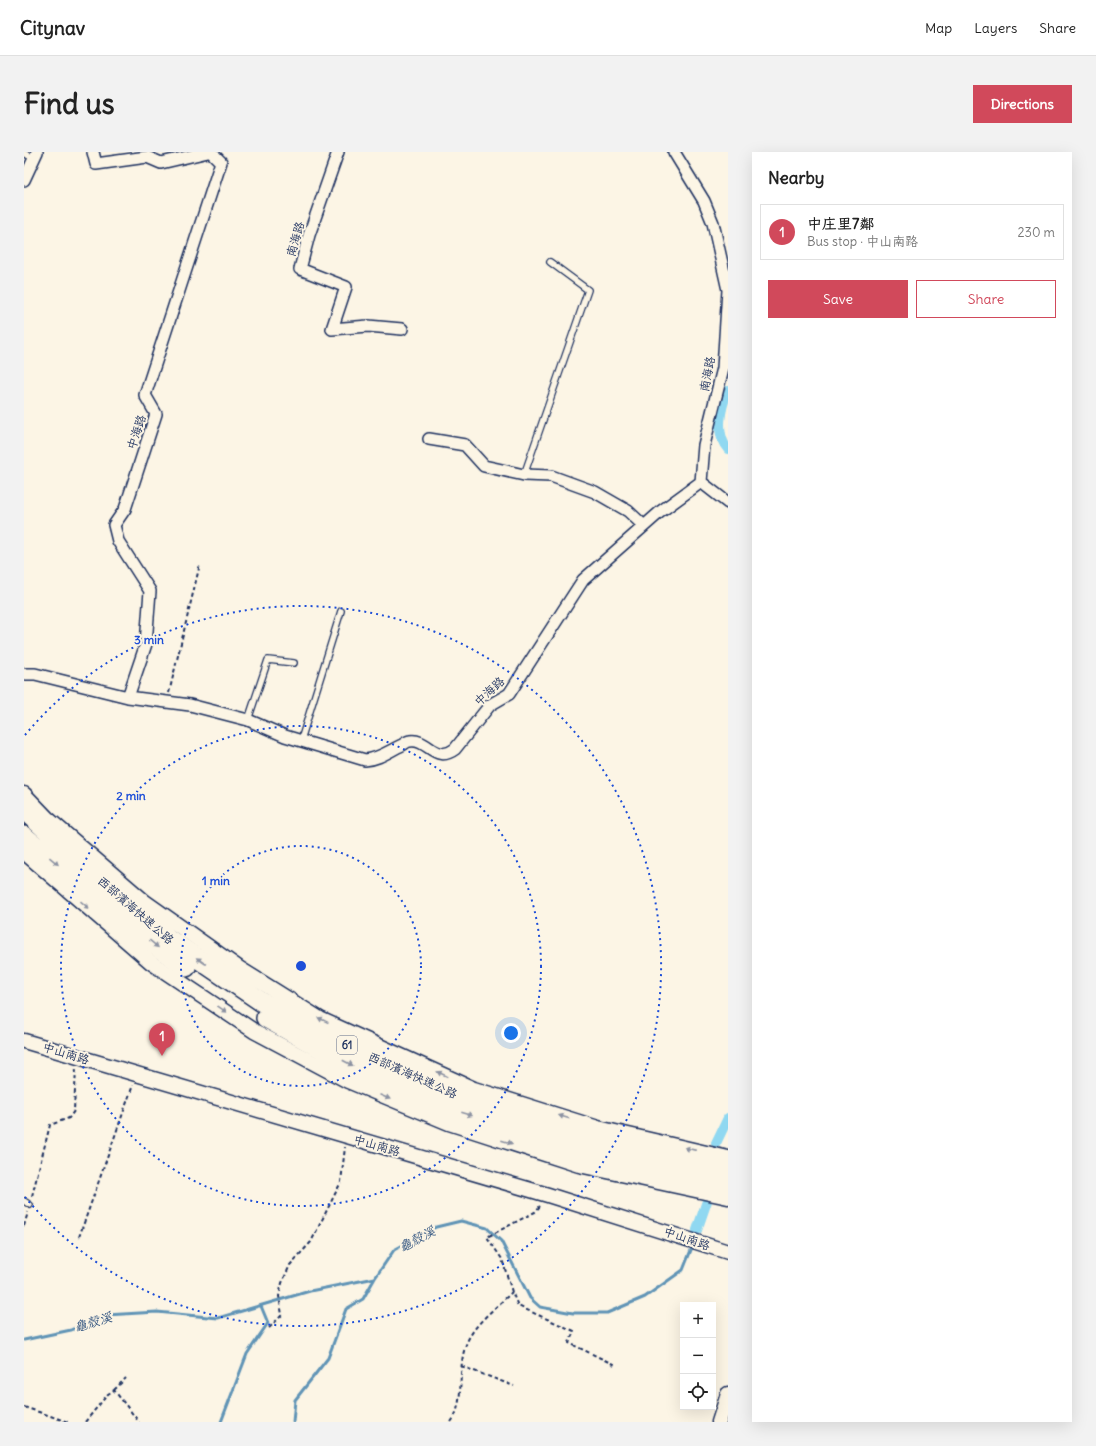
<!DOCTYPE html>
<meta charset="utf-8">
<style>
body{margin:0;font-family:Delius,"LXGW WenKai TC",sans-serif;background:#f2f2f2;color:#222}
.controls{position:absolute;right:12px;bottom:12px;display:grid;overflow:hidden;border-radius:0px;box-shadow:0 4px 16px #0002}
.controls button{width:36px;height:36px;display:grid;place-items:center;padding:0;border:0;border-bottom:1px solid #e0e0e0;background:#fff;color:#222;font:20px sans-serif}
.you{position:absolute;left:487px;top:881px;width:14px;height:14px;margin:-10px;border:3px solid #fff;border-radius:50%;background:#1a73e8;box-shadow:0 0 0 6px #1a73e833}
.badge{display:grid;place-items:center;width:26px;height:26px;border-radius:50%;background:#d1495b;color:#fff;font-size:13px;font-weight:700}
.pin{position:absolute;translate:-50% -33px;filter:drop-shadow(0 1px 2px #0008)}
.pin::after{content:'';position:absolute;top:21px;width:14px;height:12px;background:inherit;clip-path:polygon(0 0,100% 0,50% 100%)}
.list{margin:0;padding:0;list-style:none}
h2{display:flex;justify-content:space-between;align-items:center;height:52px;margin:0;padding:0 16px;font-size:17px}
h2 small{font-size:13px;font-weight:400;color:#767676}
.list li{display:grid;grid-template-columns:26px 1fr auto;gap:12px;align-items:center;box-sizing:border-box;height:56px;margin:0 8px 8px;padding:0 8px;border:1px solid #e0e0e0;border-radius:0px}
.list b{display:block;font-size:15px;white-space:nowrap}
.list p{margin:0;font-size:13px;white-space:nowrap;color:#767676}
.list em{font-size:13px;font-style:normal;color:#767676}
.actions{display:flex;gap:8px;padding:12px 16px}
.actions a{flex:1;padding:9px 0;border:1px solid #d1495b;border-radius:0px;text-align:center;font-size:14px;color:#d1495b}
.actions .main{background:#d1495b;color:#fff}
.icon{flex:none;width:22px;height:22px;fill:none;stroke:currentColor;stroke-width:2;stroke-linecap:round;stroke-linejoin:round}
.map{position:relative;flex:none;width:704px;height:1270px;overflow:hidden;border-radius:0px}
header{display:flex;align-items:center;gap:24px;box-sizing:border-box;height:56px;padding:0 20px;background:#fff;border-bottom:1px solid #e0e0e0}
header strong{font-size:19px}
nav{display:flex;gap:22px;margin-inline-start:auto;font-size:14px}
.intro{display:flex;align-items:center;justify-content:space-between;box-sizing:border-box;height:96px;padding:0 24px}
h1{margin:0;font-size:28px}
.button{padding:10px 18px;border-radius:0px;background:#d1495b;color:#fff;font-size:14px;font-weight:700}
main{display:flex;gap:24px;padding:0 24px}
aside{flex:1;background:#fff;border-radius:0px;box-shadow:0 4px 16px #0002}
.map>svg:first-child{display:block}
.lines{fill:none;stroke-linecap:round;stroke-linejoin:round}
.stream{stroke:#6194b6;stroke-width:3}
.canal{stroke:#90d8f1;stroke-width:10}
.service-casing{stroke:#1b2f5e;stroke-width:8}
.minor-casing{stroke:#1b2f5e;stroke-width:14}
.tertiary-casing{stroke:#1b2f5e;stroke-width:17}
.trunk-casing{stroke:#1b2f5e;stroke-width:22}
.path{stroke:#1b2f5e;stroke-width:2;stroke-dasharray:4 3;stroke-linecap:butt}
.service{stroke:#fcf5e5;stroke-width:5.5}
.minor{stroke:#fcf5e5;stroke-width:11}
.tertiary{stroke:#fcf5e5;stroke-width:14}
.trunk{stroke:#fcf5e5;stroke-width:19}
.oneway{fill:#8c92a2}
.ring{fill:none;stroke:#1d4ed8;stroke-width:2;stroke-dasharray:2 4}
.labels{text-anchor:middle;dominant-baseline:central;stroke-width:4;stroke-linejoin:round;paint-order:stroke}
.shield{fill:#fcf5e5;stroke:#5e6a86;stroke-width:1}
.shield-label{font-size:11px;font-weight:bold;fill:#1b2f5e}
.street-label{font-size:12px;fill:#1b2f5e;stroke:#fcf5e5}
.water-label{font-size:13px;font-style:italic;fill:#385983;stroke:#fcf5e5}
.centre{fill:#1d4ed8;stroke:#fcf5e5;stroke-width:2}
.ring-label{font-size:12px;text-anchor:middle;font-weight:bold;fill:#1d4ed8;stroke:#fcf5e5;stroke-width:4;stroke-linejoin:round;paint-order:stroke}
</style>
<header>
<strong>Citynav</strong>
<nav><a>Map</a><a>Layers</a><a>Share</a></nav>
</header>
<div class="intro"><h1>Find us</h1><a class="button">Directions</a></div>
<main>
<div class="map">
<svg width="704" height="1270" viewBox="0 0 704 1270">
<rect width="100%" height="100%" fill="#fcf5e5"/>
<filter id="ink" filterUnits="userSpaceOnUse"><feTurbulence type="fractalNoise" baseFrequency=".025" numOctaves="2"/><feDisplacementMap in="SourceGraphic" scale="8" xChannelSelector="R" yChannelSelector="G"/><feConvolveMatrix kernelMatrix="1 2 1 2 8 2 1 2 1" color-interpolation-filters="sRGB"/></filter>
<g filter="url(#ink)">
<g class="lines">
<path class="stream" d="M 0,1188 L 47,1178 L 82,1163 L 133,1160 L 194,1166 L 286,1139 L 351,1126 L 370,1098 L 412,1075 L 437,1069 L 463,1076 L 477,1089 L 506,1146 L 516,1155 L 549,1161 L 583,1161 L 621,1145 L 659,1118 L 667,1098
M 197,1270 L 223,1202 L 244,1171 L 237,1154
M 269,1270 L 271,1248 L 304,1206 L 322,1157 L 339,1147 L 351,1126"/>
<path class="canal" d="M 704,239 C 696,256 691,283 704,297
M 692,991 L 704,966
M 673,1078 L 683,1049"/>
<defs>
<path id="service" d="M 0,1 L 10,7
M 500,323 L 564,138 L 526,110
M 224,568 L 244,508 L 270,511
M 277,588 L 317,459
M 0,1049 L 6,1053"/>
<path id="minor" d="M 69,0 L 72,12 L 123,5 L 137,11 L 184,0
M 314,0 L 285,83 L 276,117 L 322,135 L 308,177 L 344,174 L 378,177
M 650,0 L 680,49 L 689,71 L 704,138 L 699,216 L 680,293 L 677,330 L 704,351
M 0,28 L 13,0
M 405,287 L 441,293 L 460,314 L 500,323 L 527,324 L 571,340 L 604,359 L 620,374
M 0,522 L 11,522 L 104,545 L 166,553 L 224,568 L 261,584 L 341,608 C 355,607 365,599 378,593 C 380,592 383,589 386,589 C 404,586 411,612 431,597 L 466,553 L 485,542 L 559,428 L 636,360 L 677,330
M 104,545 L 122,492 L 126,439 L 94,389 L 90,373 L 101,357 L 132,262 L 121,243 L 197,10 L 187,0"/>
<path id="tertiary" d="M 0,642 L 23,666 L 121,750 L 216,817 L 296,867 L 450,937 L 574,976 L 704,1006
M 0,700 L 128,811 L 230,879 L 324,929 L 425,971 L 555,1013 L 704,1045
M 0,889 L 524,1043 L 704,1100
M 695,1270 L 704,1242"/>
<path id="trunk" d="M 0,658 L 145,787 L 238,850 L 337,900 L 437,944 L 567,987 L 704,1017
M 0,684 L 136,797 L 162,815
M 242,866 L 328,914 L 432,958 L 562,1001 L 704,1032"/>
</defs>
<use href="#service" class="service-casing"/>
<use href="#minor" class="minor-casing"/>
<use href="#tertiary" class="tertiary-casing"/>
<use href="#trunk" class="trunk-casing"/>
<path class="path" d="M 145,541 L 176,412
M 8,1044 L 26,973 L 45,966 L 50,959 L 52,915
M 516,1054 L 511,1060 L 463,1085 L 478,1107 L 488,1140 L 494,1154 L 550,1179 L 545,1191 L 591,1213
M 0,1074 L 4,1060
M 55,1085 L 109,933
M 245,1176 L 258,1163 L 255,1144 L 258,1131 L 266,1113 L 287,1090 L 317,1030 L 321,995
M 437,1214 L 490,1234
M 90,1238 L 102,1226
M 0,1255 L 44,1270
M 61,1270 L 84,1242 L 90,1238 L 115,1270
M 427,1270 C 442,1250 432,1215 443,1190 C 451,1171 473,1155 488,1140"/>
<use href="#service" class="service"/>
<use href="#minor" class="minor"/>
<use href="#tertiary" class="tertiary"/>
<use href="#trunk" class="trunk"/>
</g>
<defs><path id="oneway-solid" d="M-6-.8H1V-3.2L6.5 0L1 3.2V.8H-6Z"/></defs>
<g class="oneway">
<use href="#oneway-solid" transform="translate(30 709) rotate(40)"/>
<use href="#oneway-solid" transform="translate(61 753) rotate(41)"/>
<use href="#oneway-solid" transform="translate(130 792) rotate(40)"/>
<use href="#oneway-solid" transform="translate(177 809) rotate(-146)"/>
<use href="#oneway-solid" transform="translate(198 857) rotate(34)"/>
<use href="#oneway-solid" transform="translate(299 868) rotate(-154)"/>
<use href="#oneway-solid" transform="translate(324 911) rotate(28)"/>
<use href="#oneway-solid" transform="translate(418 922) rotate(-155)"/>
<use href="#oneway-solid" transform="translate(361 945) rotate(23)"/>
<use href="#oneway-solid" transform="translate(443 962) rotate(18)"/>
<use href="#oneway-solid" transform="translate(540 965) rotate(-163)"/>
<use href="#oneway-solid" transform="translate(483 990) rotate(18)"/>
<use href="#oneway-solid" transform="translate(666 997) rotate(-167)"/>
</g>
</g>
<g class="ring">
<circle cx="277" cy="814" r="120"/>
<circle cx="277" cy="814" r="240"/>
<path d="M1 583A360 360 0 1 1 1 1045"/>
</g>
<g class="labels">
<rect class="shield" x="313" y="884" width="20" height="18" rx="3"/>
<g class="shield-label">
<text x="323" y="893">61</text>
</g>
<g class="street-label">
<text transform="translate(271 87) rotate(-74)">南海路</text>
<text transform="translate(683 222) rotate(-79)">南海路</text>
<text transform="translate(112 280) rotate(-72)">中海路</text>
<text transform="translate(465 539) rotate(-42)">中海路</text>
<text transform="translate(112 758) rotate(41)">西部濱海快速公路</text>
<text transform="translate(42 901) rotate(17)">中山南路</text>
<text transform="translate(389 923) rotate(24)">西部濱海快速公路</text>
<text transform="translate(353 993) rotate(16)">中山南路</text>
<text transform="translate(663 1086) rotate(19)">中山南路</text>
</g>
<g class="water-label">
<text transform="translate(393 1087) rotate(-28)">龜殼溪</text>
<text transform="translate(69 1170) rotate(-17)">龜殼溪</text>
</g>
</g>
<circle cx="277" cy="814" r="6" class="centre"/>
<g class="ring-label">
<text x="125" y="492">3 min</text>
<text x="107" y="648">2 min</text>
<text x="192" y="733">1 min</text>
</g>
</svg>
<div class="controls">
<button>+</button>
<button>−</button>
<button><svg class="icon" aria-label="locate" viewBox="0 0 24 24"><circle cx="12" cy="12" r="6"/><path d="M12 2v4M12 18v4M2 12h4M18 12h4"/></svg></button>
</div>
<div class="you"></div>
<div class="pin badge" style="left:138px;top:904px">1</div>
</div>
<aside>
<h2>Nearby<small></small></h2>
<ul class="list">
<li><span class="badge">1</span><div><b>中庄里7鄰</b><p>Bus stop · 中山南路</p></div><em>230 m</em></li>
</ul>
<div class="actions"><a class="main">Save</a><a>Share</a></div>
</aside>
</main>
